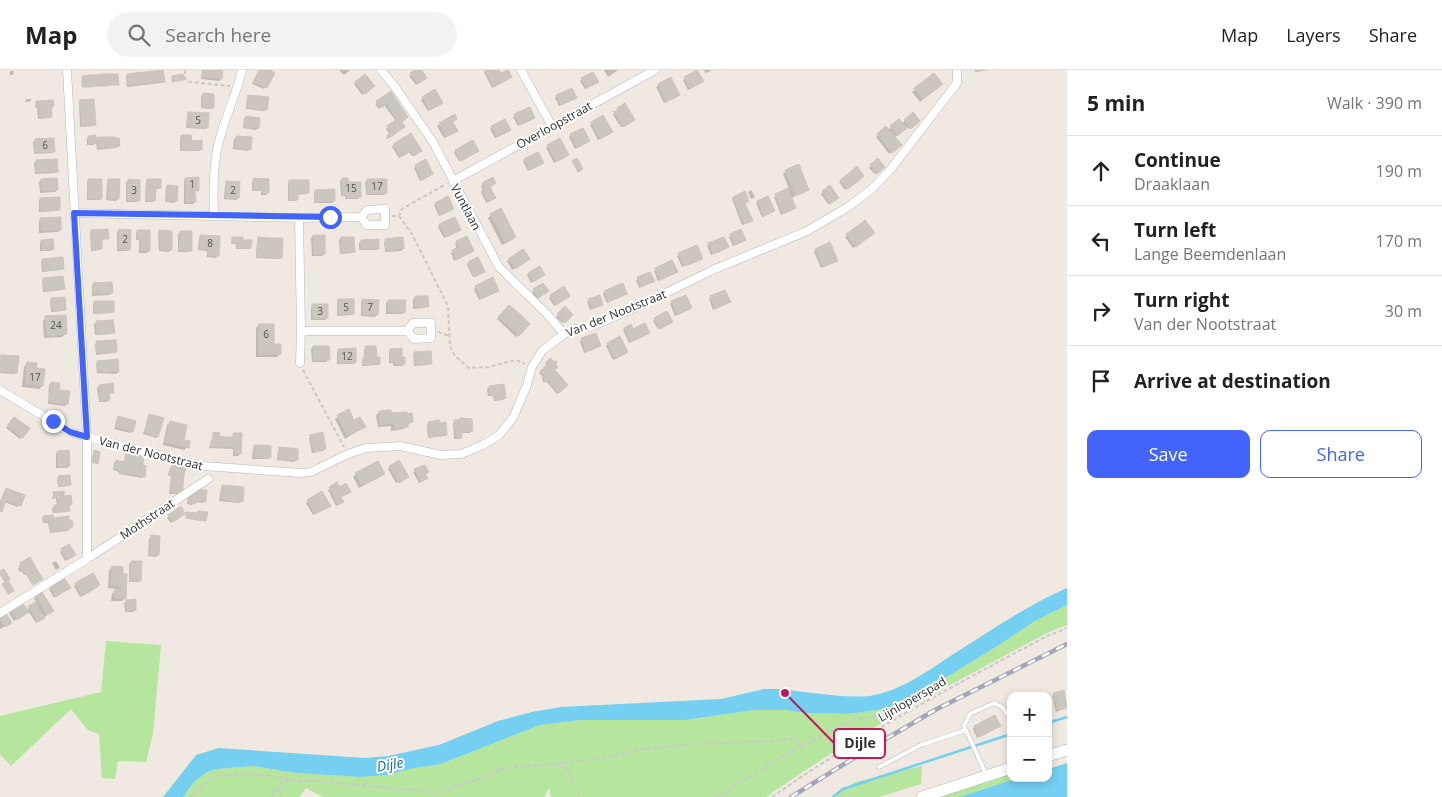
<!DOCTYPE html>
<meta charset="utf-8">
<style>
body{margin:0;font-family:"Open Sans",sans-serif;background:#f2f2f2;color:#202124}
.controls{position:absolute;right:15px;bottom:15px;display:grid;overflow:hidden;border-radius:10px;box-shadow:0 2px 8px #0003}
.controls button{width:45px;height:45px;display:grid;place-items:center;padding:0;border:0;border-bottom:1px solid #e0e0e0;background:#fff;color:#202124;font:25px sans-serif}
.stop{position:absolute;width:15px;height:15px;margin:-11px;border:4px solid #4264fb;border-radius:50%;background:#fff}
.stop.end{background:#4264fb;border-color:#fff;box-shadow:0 1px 5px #0008}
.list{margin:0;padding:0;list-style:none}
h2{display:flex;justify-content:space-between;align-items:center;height:65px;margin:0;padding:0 20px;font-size:21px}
h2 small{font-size:16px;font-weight:400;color:#757577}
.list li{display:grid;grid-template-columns:32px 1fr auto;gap:15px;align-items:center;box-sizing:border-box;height:70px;padding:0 20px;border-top:1px solid #e0e0e0}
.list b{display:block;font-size:19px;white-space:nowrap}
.list p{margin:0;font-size:16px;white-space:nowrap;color:#757577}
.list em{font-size:16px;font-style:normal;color:#757577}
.actions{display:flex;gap:10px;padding:15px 20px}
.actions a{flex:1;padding:11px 0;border:1px solid #4264fb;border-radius:10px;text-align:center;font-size:18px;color:#4264fb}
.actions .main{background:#4264fb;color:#fff}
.icon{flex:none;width:28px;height:28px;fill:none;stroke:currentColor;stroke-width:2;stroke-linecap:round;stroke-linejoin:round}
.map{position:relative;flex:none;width:1067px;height:727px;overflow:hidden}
header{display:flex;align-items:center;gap:30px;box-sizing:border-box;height:70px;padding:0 25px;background:#fff;border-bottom:1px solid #e0e0e0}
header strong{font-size:24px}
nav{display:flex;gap:28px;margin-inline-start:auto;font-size:18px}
.search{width:350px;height:45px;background:#f2f2f2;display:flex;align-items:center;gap:12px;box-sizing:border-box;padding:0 18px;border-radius:28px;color:#757577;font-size:19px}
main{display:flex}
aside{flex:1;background:#fff}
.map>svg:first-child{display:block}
.green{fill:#b6e59e}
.water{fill:#75cff0}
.shadow{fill:#0003}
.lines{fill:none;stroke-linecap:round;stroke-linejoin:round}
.stream{stroke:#75cff0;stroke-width:2.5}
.building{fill:#cbc7bf;stroke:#cbc5ba}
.lane-casing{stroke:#b4b7c1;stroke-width:5}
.street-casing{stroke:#b4b7c1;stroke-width:9}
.secondary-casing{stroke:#b4b7c1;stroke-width:12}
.path{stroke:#c9c9c9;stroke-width:2;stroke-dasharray:4 2.5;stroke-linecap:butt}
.lane{stroke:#fff;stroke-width:4}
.street{stroke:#fff;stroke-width:8}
.secondary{stroke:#fff;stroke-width:11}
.rail-casing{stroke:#a3a6b8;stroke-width:4.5}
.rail{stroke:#fff;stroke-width:2.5;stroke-dasharray:8;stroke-linecap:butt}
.route{stroke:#4264fb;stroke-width:6}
.labels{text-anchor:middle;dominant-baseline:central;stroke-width:4;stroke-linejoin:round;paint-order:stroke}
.number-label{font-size:10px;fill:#555452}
.street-label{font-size:12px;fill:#2e2e2e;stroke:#fff}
.water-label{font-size:14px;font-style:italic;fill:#0d6fa3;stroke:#fff}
.leader{fill:none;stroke:#c2185b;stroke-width:2}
.callout-dot{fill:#c2185b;stroke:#fff;stroke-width:2}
.callout{fill:#fff;stroke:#c2185b;stroke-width:2}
.callout-label{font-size:14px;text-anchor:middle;font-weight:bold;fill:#2e2e2e}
</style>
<header>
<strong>Map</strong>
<div class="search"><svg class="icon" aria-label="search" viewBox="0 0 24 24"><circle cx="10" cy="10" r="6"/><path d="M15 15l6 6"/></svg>Search here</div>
<nav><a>Map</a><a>Layers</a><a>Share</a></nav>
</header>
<main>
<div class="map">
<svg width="1067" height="727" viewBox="0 0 1067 727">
<rect width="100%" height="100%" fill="#efe9e1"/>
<path class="green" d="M 1067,535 L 1067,555 L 1047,563 C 950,615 855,664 766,727 L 551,727 L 549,718 L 544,727 L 323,727 L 306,718 L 299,727 L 183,727 L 194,712 L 207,702 L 217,699 L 253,696 L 296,703 L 360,707 L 387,705 L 409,699 L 441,694 L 540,655 L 580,650 L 685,650 L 754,640 L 786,640 L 804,643 L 848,644 L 898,637 L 999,575 L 1035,551 Z
M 106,571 L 161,575 L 153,664 L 146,692 L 118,691 L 115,709 L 102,708 L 99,664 L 88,660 L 71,639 L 11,696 L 0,684 L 0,646 L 101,622 Z
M 922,696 L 921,714 L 879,727 L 833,727 L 855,712 Z
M 1011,703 L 1011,708 L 1018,708 L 959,727 L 935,727 Z"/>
<path class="water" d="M 1067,518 L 1067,535 L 1035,551 L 999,575 L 898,637 L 848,644 L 804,643 L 786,640 L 754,640 L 685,650 L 580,650 L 540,655 L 441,694 L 409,699 L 387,705 L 360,707 L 296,703 L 253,696 L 217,699 L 207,702 L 194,712 L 183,727 L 163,727 L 196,685 L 219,678 L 365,688 L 388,686 L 439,675 L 498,651 L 532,642 L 561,637 L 721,629 L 764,619 L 776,619 C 804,621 849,630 875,625 C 903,619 928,601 952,585 C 990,561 1026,536 1067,518 Z
M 1067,693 L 1067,727 L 959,727 L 1018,708 L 1048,708 L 1048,699 Z"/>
<path class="shadow" d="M 202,0 L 222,0 L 221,9 L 219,11 L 201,9 Z
M 259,0 L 267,0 L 273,3 L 264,19 L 252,14 Z
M 339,0 L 350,0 L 344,5 Z
M 417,0 L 420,0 L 424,9 L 416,15 L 409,6 Z
M 486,0 L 498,0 L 500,4 L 507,0 L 511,7 L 492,18 L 484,2 Z
M 604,0 L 618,0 L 608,7 Z
M 704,0 L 712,0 L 706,3 Z
M 975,0 L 989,0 L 975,2 Z
M 10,1 L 14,1 L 13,5 L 10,5 Z
M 697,2 L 700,13 L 688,20 L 683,10 Z
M 127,5 L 163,11 L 161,13 L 127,17 L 126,7 Z
M 582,9 L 595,13 L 585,19 L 580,11 Z
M 670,9 L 677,27 L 664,33 L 656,17 Z
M 356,13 L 372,18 L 362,25 L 354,14 Z
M 938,17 L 920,32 L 912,22 L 915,19 Z
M 390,23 L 402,58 L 387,69 L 386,68 L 390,64 L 386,59 L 396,51 L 384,35 L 379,39 L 375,34 Z
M 203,24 L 212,37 L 211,39 L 201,38 L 201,26 Z
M 249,26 L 266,39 L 264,41 L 246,39 L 247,28 Z
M 557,26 L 573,29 L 559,36 L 555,28 Z
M 423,28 L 440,34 L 428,41 L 421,30 Z
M 26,29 L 31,29 L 31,31 L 25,32 Z
M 80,31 L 95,54 L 93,56 L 80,57 L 79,33 Z
M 36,33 L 53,35 L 49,48 L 38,49 L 37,37 L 35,38 Z
M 625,35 L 631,52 L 621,57 L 613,45 L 617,42 L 616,41 L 617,39 Z
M 189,44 L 207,57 L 205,59 L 186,58 L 187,45 Z
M 515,45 L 533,48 L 518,56 L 513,47 Z
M 454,46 L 452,52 L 455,62 L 444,68 L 437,56 Z
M 246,47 L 258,58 L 256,60 L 243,58 L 244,49 Z
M 603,47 L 610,64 L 598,70 L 590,55 Z
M 905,50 L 919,51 L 909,59 L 907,57 L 894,68 L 900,75 L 889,84 L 876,67 L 886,58 L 888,60 L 899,51 L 902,54 Z
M 492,57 L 508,62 L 495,68 L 490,59 Z
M 571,65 L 588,71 L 575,79 L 569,67 Z
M 182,66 L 190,72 L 201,79 L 199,81 L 180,81 L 180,68 Z
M 88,67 L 95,71 L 98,69 L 118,76 L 116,78 L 97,80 L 96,72 L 94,75 L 87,75 L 87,69 Z
M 236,67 L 249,79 L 248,81 L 233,79 L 234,69 Z
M 559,69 L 566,87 L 554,93 L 546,78 Z
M 35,70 L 54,81 L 52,83 L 34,84 L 33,72 Z
M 394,75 L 419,82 L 412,86 L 409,82 L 399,88 L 392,77 Z
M 456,81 L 475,82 L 459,91 L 454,83 Z
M 525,90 L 542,93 L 528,101 L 523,91 Z
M 878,90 L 884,97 L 875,104 L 869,98 Z
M 36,91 L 56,101 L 55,103 L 35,104 L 34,93 Z
M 425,91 L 430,106 L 420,111 L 414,98 Z
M 786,101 L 807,119 L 804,123 L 790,128 L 795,138 L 781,145 L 774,127 L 789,119 L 783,104 Z
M 861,107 L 845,120 L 839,112 L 841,111 Z
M 186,109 L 198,120 L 194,122 L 195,132 L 193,134 L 184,134 L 184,111 Z
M 342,109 L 359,127 L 358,129 L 345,129 L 345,126 L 341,126 L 340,111 Z
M 492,109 L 488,117 L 492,130 L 486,133 L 481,122 L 483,120 L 481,116 Z
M 41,110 L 57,120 L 55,122 L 40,123 L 39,112 Z
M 88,110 L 100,129 L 99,130 L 87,130 L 87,112 Z
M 109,110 L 118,129 L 116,131 L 106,130 L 107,112 Z
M 147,110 L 160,118 L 154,120 L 154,130 L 152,132 L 145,132 L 146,112 Z
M 254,110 L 267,123 L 266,125 L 261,125 L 261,121 L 252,121 L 252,112 Z
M 367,110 L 386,123 L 384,125 L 366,125 L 365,112 Z
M 128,111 L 138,130 L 137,132 L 126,132 L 126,112 Z
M 289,112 L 308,122 L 306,124 L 297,125 L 297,129 L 295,131 L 288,131 L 288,114 Z
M 226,113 L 238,128 L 236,130 L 224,129 L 225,115 Z
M 168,117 L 176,131 L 174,133 L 165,132 L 166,118 Z
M 751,120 L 755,127 L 751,129 L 748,122 Z
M 316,121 L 334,131 L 332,133 L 314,133 L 314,123 Z
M 823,122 L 835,130 L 828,134 L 821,124 Z
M 733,128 L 751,150 L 750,152 L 742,155 L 732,129 Z
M 40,129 L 59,139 L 57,141 L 39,142 L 39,131 Z
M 758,132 L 771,143 L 762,147 L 756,133 Z
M 436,134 L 451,140 L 439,146 L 434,135 Z
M 491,145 L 515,167 L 512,170 L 502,175 L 488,148 Z
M 41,150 L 60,160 L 58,162 L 39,163 L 39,151 Z
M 865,152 L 871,164 L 853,178 L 845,167 Z
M 440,155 L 460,160 L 444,168 L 438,157 Z
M 119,160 L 129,179 L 127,181 L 117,181 L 117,162 Z
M 91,161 L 108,168 L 101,170 L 101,178 L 99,180 L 91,181 L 90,163 Z
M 138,161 L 149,181 L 147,183 L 139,183 L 139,170 L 136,170 L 136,163 Z
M 159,162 L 170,180 L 169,182 L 159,181 L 158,163 Z
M 180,162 L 191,180 L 189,182 L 178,182 L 178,164 Z
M 731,165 L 745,170 L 733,176 L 729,167 Z
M 201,166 L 217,186 L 216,188 L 207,187 L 207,181 L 198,180 L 199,168 Z
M 313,166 L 324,184 L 322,186 L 312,186 L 311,168 Z
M 233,168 L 241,171 L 250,178 L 248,179 L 236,179 L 236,174 L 231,174 Z
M 341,168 L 354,181 L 352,183 L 340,184 L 339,170 Z
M 258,169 L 281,187 L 279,189 L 256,188 L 257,170 Z
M 386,170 L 403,179 L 401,181 L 385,182 L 384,172 Z
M 42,171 L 53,179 L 51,181 L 40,181 L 40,173 Z
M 361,171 L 378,178 L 376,180 L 359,180 L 359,173 Z
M 457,172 L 473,181 L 454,191 L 451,183 L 457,179 L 455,174 Z
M 709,174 L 725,179 L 711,185 L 707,176 Z
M 816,180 L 835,192 L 821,198 L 814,182 Z
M 679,184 L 699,190 L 682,197 L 677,186 Z
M 43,190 L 62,199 L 61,200 L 42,202 L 41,192 Z
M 509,190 L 526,191 L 512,200 L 507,191 Z
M 672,191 L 677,202 L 658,211 L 654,201 Z
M 468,193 L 482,203 L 473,207 L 467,195 Z
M 650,203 L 653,211 L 639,218 L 636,210 Z
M 528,204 L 541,207 L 531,213 L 527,205 Z
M 43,210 L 63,218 L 62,220 L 43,222 L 42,211 Z
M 543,214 L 546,223 L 536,229 L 532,222 Z
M 93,215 L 112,223 L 110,225 L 92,226 L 92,216 Z
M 476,217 L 495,222 L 479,230 L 474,219 Z
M 563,218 L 567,228 L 554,236 L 549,228 Z
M 605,222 L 625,224 L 607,233 L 603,224 Z
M 415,227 L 427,236 L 425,238 L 413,239 L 413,229 Z
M 711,227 L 729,232 L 713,240 L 709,229 Z
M 52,229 L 64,239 L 63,241 L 51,242 L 50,231 Z
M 338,230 L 353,244 L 351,245 L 337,246 L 337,232 Z
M 363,230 L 377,245 L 375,247 L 361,246 L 361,232 Z
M 589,230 L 601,235 L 590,240 L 587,232 Z
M 388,231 L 404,242 L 402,244 L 386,244 L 386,233 Z
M 94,232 L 113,242 L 111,243 L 93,244 L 93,234 Z
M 672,232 L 688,240 L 675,246 L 670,234 Z
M 313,235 L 327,248 L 325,250 L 311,250 L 311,237 Z
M 509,236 L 528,254 L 516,267 L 497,249 Z
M 565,238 L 571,245 L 562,253 L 556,247 Z
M 46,247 L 66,264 L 62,267 L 44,268 L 43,251 Z
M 655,249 L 670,253 L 658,259 L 653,251 Z
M 96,253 L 113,262 L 112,264 L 95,265 L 94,254 Z
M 259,255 L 280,284 L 277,287 L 256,287 L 256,258 Z
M 625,259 L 633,261 L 646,264 L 629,273 L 623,260 Z
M 582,270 L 600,276 L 584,283 L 580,271 Z
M 97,273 L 116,282 L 114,283 L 96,285 L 95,275 Z
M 608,274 L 625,284 L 613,290 L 606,276 Z
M 313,277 L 328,290 L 326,292 L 312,292 L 311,279 Z
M 365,278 L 379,293 L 377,295 L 362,296 L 362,291 L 364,289 L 364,279 Z
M 339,280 L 355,292 L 353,294 L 337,294 L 337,282 Z
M 390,280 L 401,288 L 404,294 L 402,296 L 393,296 L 393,293 L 389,293 L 389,282 Z
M 415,283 L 431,293 L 429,295 L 414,296 L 413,285 Z
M 1,286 L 16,303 L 14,304 L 0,303 Z
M 551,290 L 553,300 L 566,315 L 557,324 L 546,311 L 544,313 L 542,310 L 544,308 L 539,303 Z
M 98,292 L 118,302 L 116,304 L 97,303 L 96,294 Z
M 27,293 L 35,299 L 42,316 L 39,319 L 22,317 L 24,297 Z
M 51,313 L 67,334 L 65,336 L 48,334 L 49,315 Z
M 99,316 L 112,322 L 108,324 L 109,330 L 107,332 L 99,332 L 97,318 Z
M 503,316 L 505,328 L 503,330 L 494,331 L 493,326 L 488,326 L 487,319 L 489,318 Z
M 348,341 L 354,351 L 364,357 L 345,369 L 335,349 Z
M 379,342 L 390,345 L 411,352 L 404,359 L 391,361 L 391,356 L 378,357 L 376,345 Z
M 150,345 L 157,366 L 156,368 L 143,364 Z
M 119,347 L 132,361 L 130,363 L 114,359 Z
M 12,350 L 22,367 L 20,369 L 6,358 Z
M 455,351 L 471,361 L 470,363 L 461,363 L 461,367 L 459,369 L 454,369 L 453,353 Z
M 170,352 L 187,377 L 184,380 L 163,375 L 167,355 Z
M 429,353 L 446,364 L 444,366 L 428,368 L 427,355 Z
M 214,364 L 218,367 L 232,368 L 234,364 L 240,384 L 238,386 L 233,386 L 233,379 L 209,378 Z
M 311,366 L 325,379 L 323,381 L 312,383 L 309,368 Z
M 254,376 L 269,387 L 267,389 L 252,389 L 253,378 Z
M 280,379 L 296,390 L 294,392 L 277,390 L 278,380 Z
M 58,382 L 69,396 L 67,398 L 56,398 L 56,384 Z
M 126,384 L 141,396 L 144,407 L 142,408 L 119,404 L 119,402 L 113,400 L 114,393 L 116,392 L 123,393 Z
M 172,395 L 182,422 L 180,424 L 169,424 L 171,406 L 168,406 Z
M 424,396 L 424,410 L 419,413 L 413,402 Z
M 390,397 L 405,408 L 396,413 L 388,399 Z
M 356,404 L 383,404 L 359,418 L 353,407 Z
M 59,407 L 70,415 L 68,416 L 58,417 L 57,409 Z
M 336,414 L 348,423 L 340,427 L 341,433 L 336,436 L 328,420 Z
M 223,416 L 241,431 L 239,433 L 219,431 L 221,418 Z
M 6,419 L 23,426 L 18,437 L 4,432 L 0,442 L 0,432 Z
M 54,423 L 63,427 L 71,434 L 67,442 L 53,443 L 52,438 L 57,436 L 56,428 L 52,429 Z
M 190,424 L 205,431 L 203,433 L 194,432 L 192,435 L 187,434 L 188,426 Z
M 308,431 L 327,437 L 313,445 L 306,433 Z
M 182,445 L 171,453 L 167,448 L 169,446 Z
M 44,447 L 71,457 L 67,461 L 50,463 L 48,453 L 43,453 L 42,449 Z
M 151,467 L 158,485 L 156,487 L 148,486 L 149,469 Z
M 69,476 L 72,487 L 65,491 L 60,482 Z
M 30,489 L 42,509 L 32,515 L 26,504 L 24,505 L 22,501 L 20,502 L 18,499 L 21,494 Z
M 56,491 L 60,498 L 56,500 L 52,493 Z
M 131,492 L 140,510 L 138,512 L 129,512 L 129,494 Z
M 112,497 L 122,498 L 125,528 L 122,531 L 111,531 L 112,524 L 117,519 L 108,518 L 109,500 Z
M 76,514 L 97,517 L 80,527 L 74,516 Z
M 51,517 L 67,520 L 54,528 L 49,519 Z
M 36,527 L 50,543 L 36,553 L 28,541 L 14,551 L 9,543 L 11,541 L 26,540 L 36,532 L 34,528 Z
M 126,531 L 135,540 L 133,542 L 125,542 L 124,533 Z
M 0,547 L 8,554 L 0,559 Z
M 1040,622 L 1041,626 L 1029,626 Z
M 1063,622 L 1067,637 L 1056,642 L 1052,626 Z
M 999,656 L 977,668 L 973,659 L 974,657 Z"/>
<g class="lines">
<path class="stream" d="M 1048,653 L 1067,647
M 833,727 L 843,719 L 1011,664"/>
</g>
<path class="building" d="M 163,0 L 165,12 L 155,13 L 154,1 Z
M 203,0 L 223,0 L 222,9 L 202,7 Z
M 259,0 L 270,0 L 275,3 L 267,18 L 253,12 Z
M 415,0 L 422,0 L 427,8 L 418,14 L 410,3 Z
M 485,0 L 499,0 L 501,3 L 508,0 L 512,7 L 494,17 Z
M 697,0 L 704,11 L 690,19 L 684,7 Z
M 154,1 L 155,13 L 146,13 L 145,2 Z
M 145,2 L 146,13 L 137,14 L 136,3 Z
M 593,2 L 599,12 L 587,18 L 581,8 Z
M 136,3 L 137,14 L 128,15 L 127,4 Z
M 934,3 L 943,14 L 923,29 L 914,18 Z
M 104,4 L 104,16 L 97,16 L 96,5 Z
M 104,4 L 111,4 L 112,15 L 104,16 Z
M 111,4 L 118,4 L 119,15 L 112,15 Z
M 183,4 L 184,10 L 172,12 L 172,6 Z
M 365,4 L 375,16 L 365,24 L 355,12 Z
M 89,5 L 90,17 L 82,17 L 82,6 Z
M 89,5 L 96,5 L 97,16 L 90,17 Z
M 671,7 L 680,25 L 666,32 L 658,14 Z
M 572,18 L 577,28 L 561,35 L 556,25 Z
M 435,19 L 443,33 L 430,40 L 422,27 Z
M 391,21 L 398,32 L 389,38 L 387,34 L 381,38 L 376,31 Z
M 203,23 L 214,24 L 214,38 L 202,37 Z
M 248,25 L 269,27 L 267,40 L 247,38 Z
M 94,29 L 95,42 L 81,43 L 80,30 Z
M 53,30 L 54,36 L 51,36 L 52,47 L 40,48 L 39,36 L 36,36 L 36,31 Z
M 398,32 L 408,47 L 400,53 L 389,38 Z
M 625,33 L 635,50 L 623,57 L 613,41 L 615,42 L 618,40 L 617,38 Z
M 530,37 L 535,48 L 520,55 L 514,44 Z
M 95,42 L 96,55 L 82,56 L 81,43 Z
M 188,42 L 209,43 L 208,58 L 187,57 Z
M 913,42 L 920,51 L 911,59 L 904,50 Z
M 455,44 L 457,49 L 453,52 L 458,61 L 446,67 L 439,53 Z
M 603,45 L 613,62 L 600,69 L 591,52 Z
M 246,46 L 260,48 L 259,58 L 244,57 Z
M 397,49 L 400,53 L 402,51 L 405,57 L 389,68 L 387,65 L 391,62 L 387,56 Z
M 505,49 L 511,60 L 497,67 L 491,56 Z
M 899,49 L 907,58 L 897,66 L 890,56 Z
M 886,56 L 902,75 L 897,79 L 881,60 Z
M 583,58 L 590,71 L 577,78 L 570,64 Z
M 881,60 L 897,79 L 892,83 L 877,64 Z
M 411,63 L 422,81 L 414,86 L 411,81 L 401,87 L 393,74 Z
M 96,65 L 97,73 L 89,74 L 88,66 Z
M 181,65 L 191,65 L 192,71 L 202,70 L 202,80 L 181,80 Z
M 236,66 L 252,67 L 251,80 L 235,78 Z
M 98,67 L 115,67 L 115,68 L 119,68 L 120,76 L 98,79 Z
M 54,68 L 55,82 L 35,83 L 35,69 Z
M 560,68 L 569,85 L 556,92 L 547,75 Z
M 473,70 L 479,81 L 461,91 L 455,80 Z
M 538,82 L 544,93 L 530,100 L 524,89 Z
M 577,88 L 583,99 L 578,102 L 572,91 Z
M 878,88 L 885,97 L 877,104 L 870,95 Z
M 57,89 L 58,102 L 36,102 L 36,90 Z
M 426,89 L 433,104 L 422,110 L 415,95 Z
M 799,94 L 809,120 L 795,125 L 785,100 Z
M 857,96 L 864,106 L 856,113 L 849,103 Z
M 849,103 L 856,113 L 847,119 L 840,110 Z
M 199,107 L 199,121 L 195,121 L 196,132 L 186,132 L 185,108 Z
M 493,107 L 496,113 L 490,117 L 496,128 L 488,132 L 482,120 L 484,118 L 482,113 Z
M 57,108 L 58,120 L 41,121 L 41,109 Z
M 253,108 L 269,109 L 269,123 L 262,123 L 262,120 L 253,120 Z
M 342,108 L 348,108 L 348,112 L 361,112 L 361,127 L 346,128 L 346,125 L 342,125 Z
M 88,109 L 102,109 L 102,129 L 88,129 Z
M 108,109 L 120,109 L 119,129 L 108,129 Z
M 128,109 L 140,110 L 140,131 L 127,130 Z
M 147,109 L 161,109 L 161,118 L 156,118 L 155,131 L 146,131 Z
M 367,109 L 387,109 L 387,123 L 367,124 Z
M 289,110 L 309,110 L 309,123 L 298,123 L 298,130 L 289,130 Z
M 226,111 L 240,112 L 239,128 L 226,128 Z
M 167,115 L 178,116 L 177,131 L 166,131 Z
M 830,115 L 839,128 L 830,134 L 822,121 Z
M 788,118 L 796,138 L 783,144 L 775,124 Z
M 335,119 L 335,131 L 315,132 L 315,120 Z
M 745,121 L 749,131 L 745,133 L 753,151 L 744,154 L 733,127 Z
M 448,126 L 454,139 L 441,145 L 435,133 Z
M 768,126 L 775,141 L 764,146 L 757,131 Z
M 60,127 L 60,140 L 41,141 L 40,128 Z
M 501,138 L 516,167 L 506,173 L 490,144 Z
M 61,147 L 61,160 L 41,161 L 40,148 Z
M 455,147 L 461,160 L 446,167 L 439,154 Z
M 865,150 L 875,163 L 865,170 L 856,157 Z
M 856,157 L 865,170 L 856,177 L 846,164 Z
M 108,159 L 109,169 L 102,169 L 102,179 L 92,179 L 91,160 Z
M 119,159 L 131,160 L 130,180 L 118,179 Z
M 741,159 L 746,170 L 735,175 L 730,164 Z
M 137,160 L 150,160 L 150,181 L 140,181 L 141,169 L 137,169 Z
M 159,160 L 172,161 L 172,180 L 161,180 Z
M 180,161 L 192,161 L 192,181 L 179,181 Z
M 200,165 L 220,166 L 219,186 L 208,185 L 209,180 L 199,179 Z
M 313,165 L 325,165 L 325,184 L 314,185 Z
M 467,166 L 474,181 L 456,190 L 452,180 L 459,177 L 456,171 Z
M 232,167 L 243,167 L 243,170 L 252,170 L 251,178 L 237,178 L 238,173 L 232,173 Z
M 258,167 L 270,168 L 270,187 L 257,187 Z
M 341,167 L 354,167 L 355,182 L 341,182 Z
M 403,167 L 404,179 L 386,181 L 385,169 Z
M 724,167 L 729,177 L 721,181 L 716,170 Z
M 270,168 L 283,168 L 282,188 L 270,187 Z
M 53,169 L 54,179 L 42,180 L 41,170 Z
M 379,169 L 379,179 L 361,179 L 361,170 Z
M 716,170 L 721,181 L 713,184 L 708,173 Z
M 830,172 L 838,191 L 823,197 L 815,179 Z
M 697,175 L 703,189 L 693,193 L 688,179 Z
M 523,179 L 527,184 L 512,194 L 508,189 Z
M 688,179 L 693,193 L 684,196 L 678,183 Z
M 527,184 L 530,189 L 515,199 L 512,194 Z
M 63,187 L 64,199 L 43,201 L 42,189 Z
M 478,187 L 485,202 L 474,207 L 468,192 Z
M 672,190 L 678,202 L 660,210 L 655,198 Z
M 540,196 L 545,205 L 533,212 L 528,203 Z
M 650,202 L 655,211 L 641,217 L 637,207 Z
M 63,206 L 65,219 L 44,221 L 43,208 Z
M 493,207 L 499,221 L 481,229 L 475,216 Z
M 112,212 L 113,223 L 93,224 L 93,213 Z
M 543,213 L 549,221 L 538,228 L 533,219 Z
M 623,213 L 627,224 L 618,228 L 613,217 Z
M 564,216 L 570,226 L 556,235 L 550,225 Z
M 613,217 L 618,228 L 608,232 L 604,221 Z
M 725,220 L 731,232 L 715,239 L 710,226 Z
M 600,225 L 603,235 L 592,239 L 588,229 Z
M 686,225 L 692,238 L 677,245 L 671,231 Z
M 415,226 L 428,226 L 429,237 L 415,237 Z
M 65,227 L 66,240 L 52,241 L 51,228 Z
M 338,229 L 354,229 L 354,244 L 338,244 Z
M 362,229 L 379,230 L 378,245 L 362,245 Z
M 388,230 L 406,230 L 405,243 L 388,242 Z
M 94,231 L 114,231 L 114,242 L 94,243 Z
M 312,234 L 328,234 L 328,248 L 313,249 Z
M 509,235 L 520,244 L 509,256 L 498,247 Z
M 565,236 L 573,245 L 565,253 L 557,244 Z
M 667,241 L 673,252 L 660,259 L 654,248 Z
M 520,244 L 530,254 L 519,266 L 509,256 Z
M 66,245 L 67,264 L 47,266 L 45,246 Z
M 113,250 L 115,263 L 97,264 L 96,251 Z
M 645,253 L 650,263 L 631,272 L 624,258 L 631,254 L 633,259 Z
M 259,254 L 274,254 L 274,274 L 281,274 L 281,284 L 259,285 Z
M 596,263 L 601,276 L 586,282 L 581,268 Z
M 620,266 L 628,282 L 615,289 L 607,273 Z
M 116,270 L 117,282 L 97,283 L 96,271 Z
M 313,276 L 329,276 L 330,290 L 313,290 Z
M 365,276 L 376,276 L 377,287 L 380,287 L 380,294 L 363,295 L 363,288 L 365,288 Z
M 356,278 L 356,293 L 339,293 L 338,279 Z
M 402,278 L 402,287 L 405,287 L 405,294 L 394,295 L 394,292 L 390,292 L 390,279 Z
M 431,281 L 432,294 L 415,295 L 414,282 Z
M 1,285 L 19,286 L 17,303 L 0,301 Z
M 551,288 L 553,291 L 557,291 L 556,295 L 558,297 L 544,309 L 542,308 L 545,306 L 540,301 L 547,295 L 545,293 Z
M 118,289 L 119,302 L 98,302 L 97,291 Z
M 27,292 L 37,293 L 36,298 L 45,299 L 43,316 L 25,314 Z
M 555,300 L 568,315 L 559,323 L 548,310 L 546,312 L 544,309 Z
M 51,312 L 60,313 L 59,320 L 70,321 L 68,334 L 49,332 Z
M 113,313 L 114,323 L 109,323 L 110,330 L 100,331 L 99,315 Z
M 504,314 L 506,328 L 495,330 L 495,325 L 490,325 L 489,316 Z
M 349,339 L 354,350 L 360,347 L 366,357 L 348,366 L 337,345 Z
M 391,340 L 391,343 L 407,342 L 407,344 L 412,343 L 413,352 L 408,353 L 408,357 L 394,358 L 394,353 L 380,355 L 379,341 Z
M 149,344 L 164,348 L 158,367 L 144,363 Z
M 118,346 L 136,351 L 133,362 L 115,357 Z
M 14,347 L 23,353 L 16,363 L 7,356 Z
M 460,348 L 472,349 L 473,361 L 462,362 L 462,368 L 456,368 L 454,350 L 460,350 Z
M 439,350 L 440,353 L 446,352 L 447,365 L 430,367 L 428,352 Z
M 170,351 L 187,355 L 184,370 L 190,371 L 189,378 L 165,372 Z
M 23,353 L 30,358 L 23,368 L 16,363 Z
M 213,362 L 220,363 L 219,366 L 225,367 L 225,377 L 210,377 L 211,371 L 213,371 Z
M 323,362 L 326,379 L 314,382 L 310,365 Z
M 233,363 L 242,363 L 241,384 L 235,384 L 235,377 L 225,377 L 225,367 L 233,367 Z
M 254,375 L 262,375 L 262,388 L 254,387 Z
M 262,375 L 271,376 L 271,388 L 262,388 Z
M 279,377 L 289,378 L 288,390 L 279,389 Z
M 289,378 L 298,379 L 298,390 L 288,390 Z
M 69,380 L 70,396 L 58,397 L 57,381 Z
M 94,380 L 100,382 L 98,394 L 92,392 Z
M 126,383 L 133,384 L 129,404 L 120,403 L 121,400 L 114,399 L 116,390 L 124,392 Z
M 133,384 L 144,387 L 142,398 L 130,396 Z
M 399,390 L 409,407 L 399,413 L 389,396 Z
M 378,391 L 385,404 L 362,416 L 355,403 Z
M 172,394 L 186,398 L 184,405 L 168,405 Z
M 142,395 L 146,396 L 145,407 L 129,403 L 130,396 L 142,398 Z
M 425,395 L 429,402 L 425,404 L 428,408 L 421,412 L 414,399 Z
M 70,405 L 71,415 L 59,416 L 58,406 Z
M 172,405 L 184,405 L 183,414 L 171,413 Z
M 337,412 L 340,417 L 346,413 L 351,422 L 341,427 L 344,432 L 338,435 L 329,417 Z
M 171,413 L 183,414 L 183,423 L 171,422 Z
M 222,415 L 233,416 L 231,431 L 221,429 Z
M 233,416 L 244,417 L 243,432 L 231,431 Z
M 6,418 L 25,425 L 21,436 L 6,430 L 2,442 L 0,441 L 0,433 Z
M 197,419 L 207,420 L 206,432 L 196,431 L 195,434 L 188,433 L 190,423 Z
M 64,421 L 64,426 L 71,425 L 72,434 L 69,435 L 70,441 L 54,442 L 54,435 L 59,435 L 58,427 L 54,428 L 53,422 Z
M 322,421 L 331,436 L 323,440 L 315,425 Z
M 315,425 L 323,440 L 315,444 L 307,430 Z
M 181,436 L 185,444 L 173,452 L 168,445 Z
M 198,441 L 208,442 L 206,451 L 197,450 Z
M 186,442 L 198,443 L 197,450 L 186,448 Z
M 53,445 L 54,448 L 69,446 L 69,450 L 72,450 L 73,457 L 70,457 L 70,459 L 51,462 L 49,451 L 44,452 L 43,446 Z
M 151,465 L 160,466 L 159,485 L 150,485 Z
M 69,474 L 76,485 L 67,490 L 61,479 Z
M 30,487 L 36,498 L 26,504 L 24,500 L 22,501 L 19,496 L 21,495 L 20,493 Z
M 131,491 L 142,491 L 141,511 L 130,511 Z
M 112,496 L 123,497 L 123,504 L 127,504 L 126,529 L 114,528 L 114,520 L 121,520 L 121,516 L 111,516 Z
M 36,498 L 43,509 L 38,512 L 32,500 Z
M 4,499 L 10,509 L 5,512 L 0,504 L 0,501 Z
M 32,500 L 38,512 L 33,515 L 26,504 Z
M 93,503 L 100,515 L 91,521 L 84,508 Z
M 64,508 L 71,518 L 63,522 L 57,512 Z
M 84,508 L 91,521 L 82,526 L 75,513 Z
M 8,510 L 14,521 L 8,524 L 2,514 Z
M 57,512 L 63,522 L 56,527 L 50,516 Z
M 42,522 L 54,541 L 47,545 L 35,526 Z
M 136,529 L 136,540 L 126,541 L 126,530 Z
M 22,532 L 29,542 L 23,546 L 16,536 Z
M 35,532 L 45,548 L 38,552 L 28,536 Z
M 16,536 L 23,546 L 17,550 L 10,540 Z
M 5,542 L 12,553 L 5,557 L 0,549 L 0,546 Z
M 1064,620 L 1067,638 L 1057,641 L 1053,623 Z
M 995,645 L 1001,656 L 979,667 L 974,656 Z"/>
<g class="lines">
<defs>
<path id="lane" d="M 879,697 L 921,675 L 966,660
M 986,704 L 964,656 L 970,644 L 994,633 L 1002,637 L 1011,649"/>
<path id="street" d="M 381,0 L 395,17 L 433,72 L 499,197 L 546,243 L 564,264
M 521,0 L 552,56
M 453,111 L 655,0
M 74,143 L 299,148 L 361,147 L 367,140 L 385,139 L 385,155 L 367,155 L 361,147
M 214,145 C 213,122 213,98 218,75 C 224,49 236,26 242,0
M 299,148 L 301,261 L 407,261 L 414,269 L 431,268 L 431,253 L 413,253 L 407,261
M 300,293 L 301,261
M 0,320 L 70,362 L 87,367 L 203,396 L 301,403 L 311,402 L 348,384 L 366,378 L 400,376 L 441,385 L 461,384 L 483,375 L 499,365 L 513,348 L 527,315 L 532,297 L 542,281 L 564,264 L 574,259 L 590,257 L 641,235 L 715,199 L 807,161 L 848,137 L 873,118 L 890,100 L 957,13 L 957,0
M 87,489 L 208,409
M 0,543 L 87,489 L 87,367 L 67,0"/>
<path id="secondary" d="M 1048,686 L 1067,680
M 922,727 L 1011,698"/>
</defs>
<use href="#lane" class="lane-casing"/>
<use href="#street" class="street-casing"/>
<use href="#secondary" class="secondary-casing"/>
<path class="path" d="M 185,0 L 185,9 L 190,12 L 230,16
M 392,146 L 399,146 L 402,139 L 446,114
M 399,146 L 412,164 L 448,236 L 450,276 L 455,286 L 469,298 L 488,297 L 516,290 L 525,294
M 438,262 L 449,266
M 303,300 L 344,377
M 800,676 L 813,671 L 854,649 L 900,644
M 557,694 L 603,688 L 644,679 L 695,674 L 777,671 L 796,668 L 800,676 L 716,727
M 190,727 L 214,706 L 250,704 L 287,708 L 290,711
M 271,727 L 277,719
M 282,727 L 278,719 L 284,711 L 315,711 L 435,722 L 473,711 L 505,698 L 557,694 L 566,699 L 581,727
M 772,727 C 859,666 953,616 1047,566 L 1067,558"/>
<use href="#lane" class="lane"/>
<use href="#street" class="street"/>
<use href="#secondary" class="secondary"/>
<defs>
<path id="rail" d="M 791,727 L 862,683 L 935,640 L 1067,574"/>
</defs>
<use href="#rail" class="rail-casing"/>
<use href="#rail" class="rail"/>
</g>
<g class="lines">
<path class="route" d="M 53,351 L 70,362 L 87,367 L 74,143 L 330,147"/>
</g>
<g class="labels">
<g class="number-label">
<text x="198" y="50">5</text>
<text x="45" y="75">6</text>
<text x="192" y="114">1</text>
<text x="377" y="116">17</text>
<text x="351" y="118">15</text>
<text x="134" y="120">3</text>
<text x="233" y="120">2</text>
<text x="125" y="169">2</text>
<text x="210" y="173">8</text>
<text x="346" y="237">5</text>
<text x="370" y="237">7</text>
<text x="320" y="241">3</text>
<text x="56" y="255">24</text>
<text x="266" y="264">6</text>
<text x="347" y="286">12</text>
<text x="35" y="307">17</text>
</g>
<g class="street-label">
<text transform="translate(554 55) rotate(-29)">Overloopstraat</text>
<text transform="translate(466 137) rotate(62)">Vuntlaan</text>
<text transform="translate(616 243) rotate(-22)">Van der Nootstraat</text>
<text transform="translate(151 383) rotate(14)">Van der Nootstraat</text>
<text transform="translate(147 449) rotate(-34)">Mothstraat</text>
<text transform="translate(912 629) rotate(-30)">Lijnloperspad</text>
</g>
<g class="water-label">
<text transform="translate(390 694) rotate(-10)">Dijle</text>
</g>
</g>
<path class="leader" d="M785 623L834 673"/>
<circle class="callout-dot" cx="785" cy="623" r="5"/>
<rect class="callout" x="834" y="659" width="51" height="29" rx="5"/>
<g class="callout-label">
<text x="860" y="678">Dijle</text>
</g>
</svg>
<div class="controls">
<button>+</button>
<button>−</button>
</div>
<div class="stop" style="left:330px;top:147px"></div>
<div class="stop end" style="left:53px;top:351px"></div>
</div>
<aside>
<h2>5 min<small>Walk · 390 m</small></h2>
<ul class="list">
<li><svg class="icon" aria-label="ahead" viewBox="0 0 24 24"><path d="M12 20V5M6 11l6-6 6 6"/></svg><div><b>Continue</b><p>Draaklaan</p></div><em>190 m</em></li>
<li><svg class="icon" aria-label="left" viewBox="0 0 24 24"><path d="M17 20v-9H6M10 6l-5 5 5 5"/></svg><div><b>Turn left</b><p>Lange Beemdenlaan</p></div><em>170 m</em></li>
<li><svg class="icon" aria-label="right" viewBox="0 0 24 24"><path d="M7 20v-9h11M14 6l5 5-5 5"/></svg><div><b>Turn right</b><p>Van der Nootstraat</p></div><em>30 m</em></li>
<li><svg class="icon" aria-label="arrive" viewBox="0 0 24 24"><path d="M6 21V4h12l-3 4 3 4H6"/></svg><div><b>Arrive at destination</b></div></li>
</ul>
<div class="actions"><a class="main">Save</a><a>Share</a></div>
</aside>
</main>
